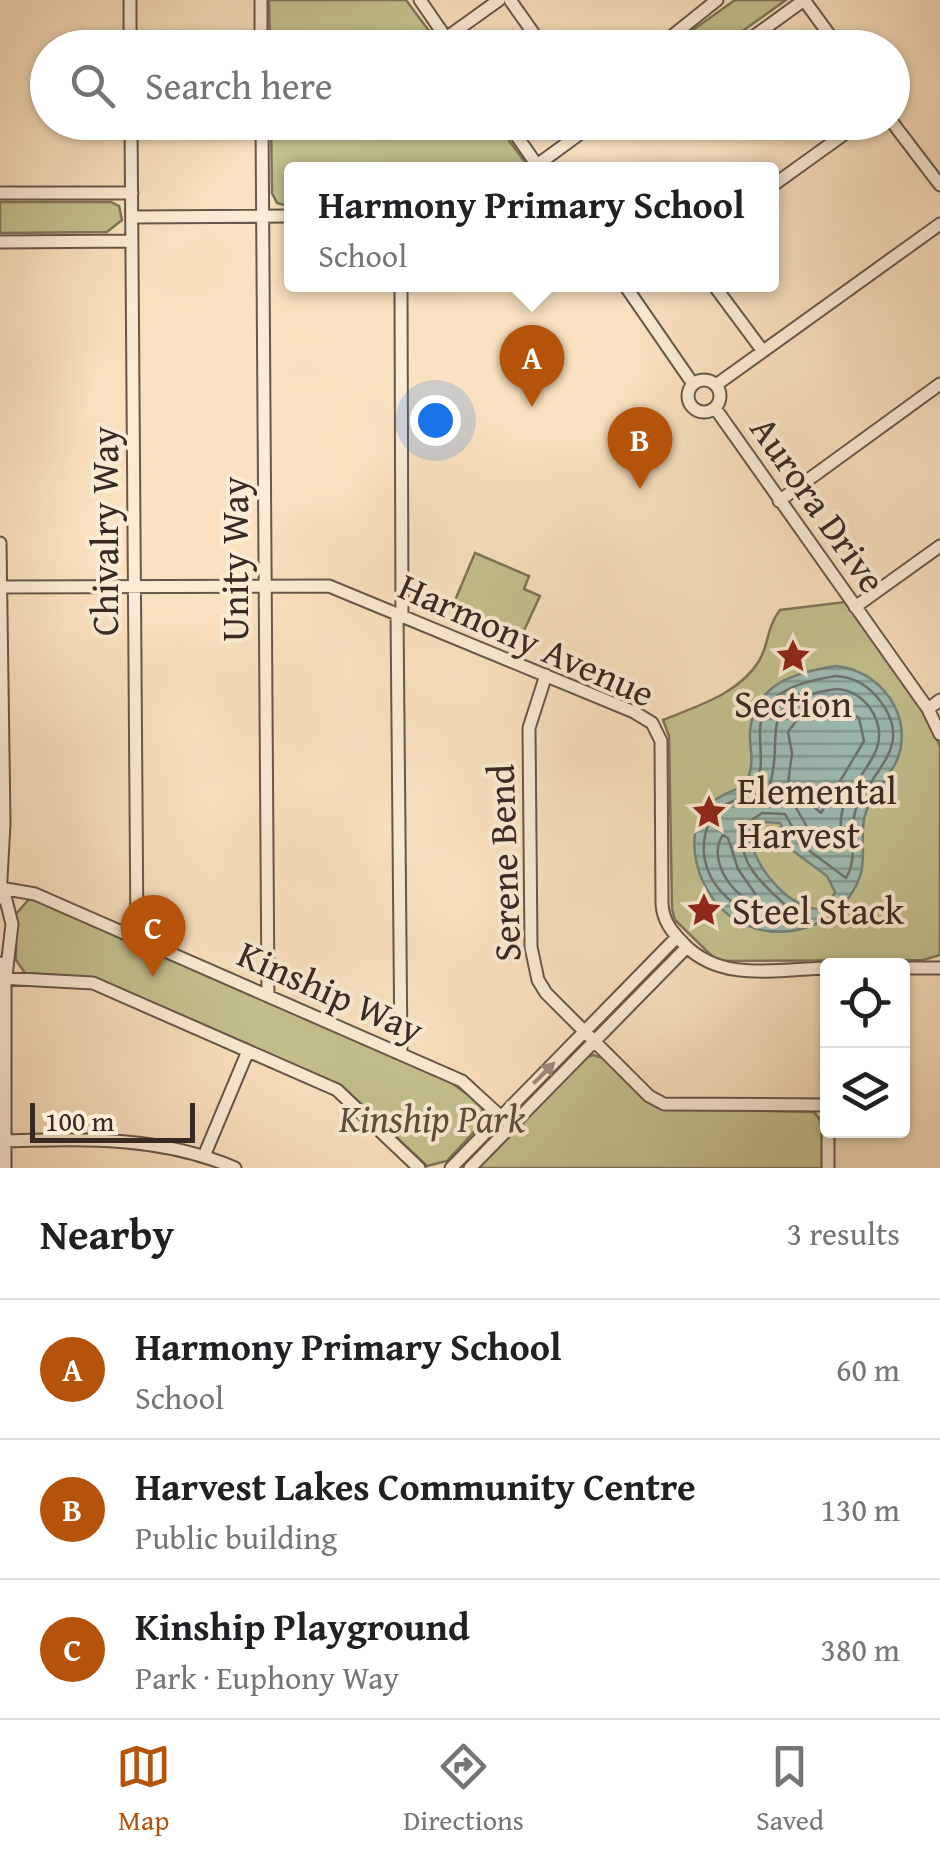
<!DOCTYPE html>
<meta charset="utf-8">
<style>
body{margin:0;font-family:"Gentium Book Plus",serif;background:#f6f6f6;color:#202124}
.controls{position:absolute;right:30px;bottom:30px;display:grid;overflow:hidden;border-radius:10px;box-shadow:0 2px 8px #0004}
.controls button{width:90px;height:90px;display:grid;place-items:center;padding:0;border:0;border-bottom:2px solid #e0e0e0;background:#fff;color:#202124;font:50px sans-serif}
.scale{position:absolute;left:30px;bottom:25px;width:165px;box-sizing:border-box;padding-left:10px;border:5px solid #382924;border-top:0;font-size:28px;line-height:35px;white-space:nowrap;color:#382924;-webkit-text-stroke:8px #fcecd5;paint-order:stroke}
.you{position:absolute;left:435px;top:420px;width:35px;height:35px;margin:-25px;border:8px solid #fff;border-radius:50%;background:#1a73e8;box-shadow:0 0 0 15px #1a73e833}
.badge{display:grid;place-items:center;width:65px;height:65px;border-radius:50%;background:#b45309;color:#fff;font-size:32px;font-weight:700}
.pin{position:absolute;translate:-50% -82px;filter:drop-shadow(0 2px 5px #0008)}
.pin::after{content:'';position:absolute;top:52px;width:35px;height:30px;background:inherit;clip-path:polygon(0 0,100% 0,50% 100%)}
.popup{position:absolute;left:284px;top:162px;width:495px;height:130px;box-sizing:border-box;display:grid;place-content:center;border-radius:10px;background:#fff;filter:drop-shadow(0 2px 8px #0005);font-size:32px;white-space:nowrap;color:#757577}
.popup b{font-size:38px;color:#202124}
.popup::after{content:'';position:absolute;left:50%;top:100%;margin-left:-20px;border:20px solid transparent;border-top-color:#fff}
.list{margin:0;padding:0;list-style:none}
h2{display:flex;justify-content:space-between;align-items:center;height:130px;margin:0;padding:0 40px;font-size:42px}
h2 small{font-size:32px;font-weight:400;color:#757577}
.list li{display:grid;grid-template-columns:65px 1fr auto;gap:30px;align-items:center;box-sizing:border-box;height:140px;padding:0 40px;border-top:2px solid #e0e0e0}
.list b{display:block;font-size:38px;white-space:nowrap}
.list p{margin:0;font-size:32px;white-space:nowrap;color:#757577}
.list em{font-size:32px;font-style:normal;color:#757577}
.icon{flex:none;width:55px;height:55px;fill:none;stroke:currentColor;stroke-width:2;stroke-linecap:round;stroke-linejoin:round}
.map{position:relative;flex:none;width:940px;height:1168px;overflow:hidden}
.search{position:absolute;background:#fff;box-shadow:0 2px 8px #0004;left:30px;right:30px;top:30px;height:110px;display:flex;align-items:center;gap:25px;box-sizing:border-box;padding:0 35px;border-radius:55px;color:#757577;font-size:38px}
.sheet{height:550px;background:#fff}
nav{display:flex;justify-content:space-around;align-items:center;box-sizing:border-box;height:140px;border-top:2px solid #e0e0e0;background:#fff;font-size:28px;color:#757577}
nav a{display:grid;justify-items:center;gap:5px}
nav .on{color:#b45309}
.map>svg:first-child{display:block}
.park{fill:#c3c18e;stroke:#7e7559;stroke-width:2.5}
.water{fill:url(#water-rules);stroke:#75827a;stroke-width:2.5;fill-rule:evenodd}
.lines{fill:none;stroke-linecap:round;stroke-linejoin:round}
.shore{stroke:#6b736c;stroke-width:2.5}
.minor-casing{stroke:#68574b;stroke-width:15}
.minor{stroke:#fcecd5;stroke-width:11}
.oneway{fill:#9a8a7c}
.labels{text-anchor:middle;dominant-baseline:central;stroke-width:8;stroke-linejoin:round;paint-order:stroke}
.street-label{font-size:38px;fill:#382924;stroke:#fcecd5}
.poi-label{font-size:38px;fill:#382924;stroke:#fcecd5;text-anchor:start}
.park-label{font-size:38px;font-style:italic;fill:#5b4f3e;stroke:#fcecd5}
</style>
<div class="map">
<svg width="940" height="1168" viewBox="0 0 940 1168">
<defs>
<pattern id="water-rules" width="6" height="5" patternUnits="userSpaceOnUse" patternTransform="scale(2.5)"><rect width="6" height="5" fill="#9ebdb4"/><path d="M0 2.5h6" fill="none" stroke="#829a92"/></pattern>
</defs>
<rect width="100%" height="100%" fill="#fae1bf"/>
<filter id="stains"><feTurbulence type="fractalNoise" baseFrequency=".002" numOctaves="4"/><feColorMatrix values="0 0 0 0 .2 0 0 0 0 .09 0 0 0 0 .02 0 0 0 .5 -.17"/></filter>
<radialGradient id="worn" r=".72"><stop offset=".6" stop-color="#630" stop-opacity="0"/><stop offset="1" stop-color="#630" stop-opacity=".3"/></radialGradient>
<path class="park" d="M 269,0 L 406,0 L 441,47 L 270,47 Z
M 735,0 L 786,0 L 720,47 L 669,47 Z
M 271,123 L 496,123 L 530,169 L 292,170 L 292,207 L 277,203 L 272,193 Z
M 0,202 L 111,202 L 119,206 L 122,220 L 107,232 L 0,233 Z
M 475,553 L 529,576 L 524,589 L 540,596 L 522,635 L 453,605 Z
M 845,602 L 924,713 L 940,746 L 940,955 L 923,960 L 717,961 L 675,920 L 672,909 L 669,736 L 663,720 C 697,706 739,694 759,661 C 769,644 767,626 780,610 Z
M 30,898 L 445,1078 L 482,1105 L 483,1122 L 447,1161 L 427,1166 L 341,1085 L 96,978 L 25,973 L 16,960 L 16,914 Z
M 593,1055 L 603,1058 L 660,1108 L 814,1112 L 824,1125 L 825,1168 L 474,1168 L 582,1058 Z"/>
<path class="water" d="M 836,666 C 880,670 915,716 897,760 C 889,779 872,793 866,812 C 859,830 866,853 861,873 C 845,928 775,949 730,916 C 700,894 680,839 707,807 C 716,796 733,792 746,784 C 756,759 749,753 750,731 C 754,683 797,672 836,666 ZM 765,822 L 780,823 L 793,851 L 827,876 L 835,892 L 827,908 C 795,917 753,867 751,838 Z"/>
<g class="lines">
<path class="shore" d="M 836,676 C 853,677 866,684 877,697 C 918,746 870,770 856,809 C 848,831 859,857 846,878 L 803,846 L 785,814 L 762,813 L 746,824 C 729,861 772,893 796,914 L 789,921 C 737,922 684,874 711,818 C 719,802 743,801 755,788 C 764,766 760,755 760,733 C 759,691 804,681 836,676 Z
M 837,689 C 851,690 862,697 870,708 C 898,749 854,773 843,808 C 839,820 841,834 841,847 L 836,851 L 814,839 L 795,806 L 767,794 C 789,733 748,701 837,689 Z
M 837,704 L 859,718 L 864,741 L 821,813 L 788,784 L 792,753 L 788,732 L 804,710 Z
M 723,835 L 728,838 L 738,869 L 756,895 L 754,902 C 730,895 707,856 723,835 Z"/>
<defs>
<path id="minor" d="M 130,0 L 130,48
M 261,0 L 261,48
M 420,0 L 453,48
M 510,0 L 544,48
M 804,0 L 839,48
M 446,38 L 499,0
M 657,48 L 717,0
M 738,48 L 804,0
M 131,122 L 137,938
M 262,122 L 268,996
M 507,122 L 539,168
M 892,122 L 940,185
M 537,165 L 596,122
M 772,186 L 861,122
M 0,193 L 132,193
M 132,217 L 292,216
M 0,242 L 132,241
M 401,284 L 402,615
M 624,284 L 693,384
M 713,284 L 762,350
M688 396a16 16 0 1 1 32 0a16 16 0 1 1-32 0Z
M 716,385 L 940,224
M 715,408 L 928,709 L 940,734
M 779,501 L 940,384
M 0,543 L 4,823 L 0,898
M 0,587 L 329,586 L 634,712 L 652,723 L 661,741 L 662,904 C 663,921 672,932 684,944 C 721,983 778,969 828,968
M 855,607 L 940,546
M 397,613 L 401,1054
M 546,675 L 529,728 L 531,947 L 538,980 L 546,993 L 649,1096 L 664,1104 L 828,1105
M 928,709 L 940,700
M 0,888 L 35,894 L 462,1081 L 511,1126
M 3,888 L 12,924 L 6,976
M 0,963 L 5,978 L 5,1168
M 827,968 L 828,984
M 902,968 L 940,968
M 0,978 L 93,983 L 337,1090 L 419,1168
M 828,1130 L 828,1168
M 5,1141 C 86,1139 160,1136 235,1168
M 204,1156 L 248,1051
M 451,1168 L 677,937
M 470,1168 L 687,947"/>
</defs>
<use href="#minor" class="minor-casing"/>
<use href="#minor" class="minor"/>
</g>
<defs><path id="oneway-solid" d="M-6-.8H1V-3.2L6.5 0L1 3.2V.8H-6Z" transform="scale(2.5)"/></defs>
<use class="oneway" href="#oneway-solid" transform="translate(544 1073) rotate(-45)"/>
<defs>
<symbol id="sight-bare" viewBox="-9 -9 18 18"><path d="M0-6L1.8-2.2L6-1.7L2.9 1.2L3.7 5.4L0 3.3L-3.7 5.4L-2.9 1.2L-6-1.7L-1.8-2.2Z" fill="#8f2418" stroke="#fcecd5" stroke-width="2.5" paint-order="stroke"/></symbol>
</defs>
<g fill-rule="evenodd">
<use href="#sight-bare" x="768" y="631" width="50" height="50"/>
<use href="#sight-bare" x="684" y="787" width="50" height="50"/>
<use href="#sight-bare" x="679" y="885" width="50" height="50"/>
</g>
<g class="labels">
<g class="street-label">
<text transform="translate(819 504) rotate(55)">Aurora Drive</text>
<text transform="translate(104 531) rotate(-90)">Chivalry Way</text>
<text transform="translate(234 559) rotate(-90)">Unity Way</text>
<text transform="translate(527 639) rotate(24)">Harmony Avenue</text>
<text transform="translate(503 863) rotate(-92)">Serene Bend</text>
<text transform="translate(331 991) rotate(24)">Kinship Way</text>
</g>
<g class="poi-label">
<text x="793" y="703" text-anchor="middle">Section</text>
<text x="737" y="790">Elemental<tspan x="737" dy="44">Harvest</tspan></text>
<text x="732" y="910">Steel Stack</text>
</g>
<g class="park-label">
<text x="432" y="1118">Kinship Park</text>
</g>
</g>
<rect width="100%" height="100%" filter="url(#stains)"/>
<rect width="100%" height="100%" fill="url(#worn)"/>
</svg>
<div class="controls">
<button><svg class="icon" aria-label="locate" viewBox="0 0 24 24"><circle cx="12" cy="12" r="6"/><path d="M12 2v4M12 18v4M2 12h4M18 12h4"/></svg></button>
<button><svg class="icon" aria-label="layers" viewBox="0 0 24 24"><path d="M12 4l9 5-9 5-9-5zM3 14l9 5 9-5"/></svg></button>
</div>
<div class="scale">100 m</div>
<div class="you"></div>
<div class="pin badge" style="left:532px;top:407px">A</div>
<div class="popup"><b>Harmony Primary School</b>School</div>
<div class="pin badge" style="left:640px;top:489px">B</div>
<div class="pin badge" style="left:153px;top:977px">C</div>
<div class="search"><svg class="icon" aria-label="search" viewBox="0 0 24 24"><circle cx="10" cy="10" r="6"/><path d="M15 15l6 6"/></svg>Search here</div>
</div>
<section class="sheet">
<h2>Nearby<small>3 results</small></h2>
<ul class="list">
<li><span class="badge">A</span><div><b>Harmony Primary School</b><p>School</p></div><em>60 m</em></li>
<li><span class="badge">B</span><div><b>Harvest Lakes Community Centre</b><p>Public building</p></div><em>130 m</em></li>
<li><span class="badge">C</span><div><b>Kinship Playground</b><p>Park · Euphony Way</p></div><em>380 m</em></li>
</ul>
</section>
<nav>
<a class="on"><svg class="icon" aria-label="map" viewBox="0 0 24 24"><path d="M3 6l6-2 6 2 6-2v14l-6 2-6-2-6 2zM9 4v14M15 6v14"/></svg>Map</a>
<a><svg class="icon" aria-label="directions" viewBox="0 0 24 24"><path d="M12 3l9 9-9 9-9-9zM9 14v-3h6M13 9l2 2-2 2"/></svg>Directions</a>
<a><svg class="icon" aria-label="saved" viewBox="0 0 24 24"><path d="M7 4h10v16l-5-4-5 4z"/></svg>Saved</a>
</nav>
